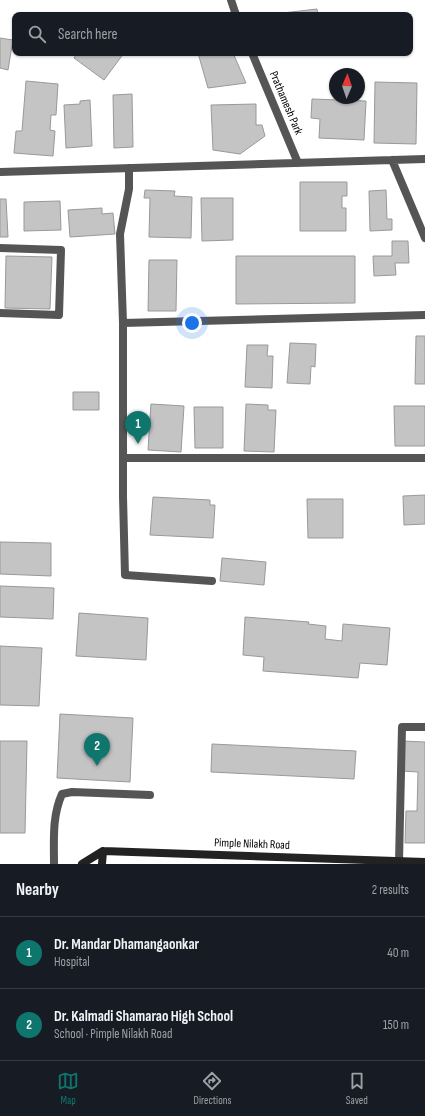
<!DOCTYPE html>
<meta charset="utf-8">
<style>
body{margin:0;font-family:"Sofia Sans Condensed",sans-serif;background:#242831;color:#f1f3f6}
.compass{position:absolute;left:329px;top:68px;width:36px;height:36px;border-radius:50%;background:#171b24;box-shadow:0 1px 3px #0004;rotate:2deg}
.you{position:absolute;left:192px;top:323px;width:14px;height:14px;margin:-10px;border:3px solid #fff;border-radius:50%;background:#1a73e8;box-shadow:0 0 0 6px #1a73e833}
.badge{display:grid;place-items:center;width:26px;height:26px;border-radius:50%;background:#0f766e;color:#fff;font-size:13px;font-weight:700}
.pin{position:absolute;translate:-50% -33px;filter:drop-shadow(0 1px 2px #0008)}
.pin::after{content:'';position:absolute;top:21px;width:14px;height:12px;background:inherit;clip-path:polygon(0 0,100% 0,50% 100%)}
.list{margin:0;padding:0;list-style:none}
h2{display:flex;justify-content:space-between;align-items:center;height:52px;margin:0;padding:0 16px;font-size:17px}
h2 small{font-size:13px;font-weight:400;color:#9ea1a6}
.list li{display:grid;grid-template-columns:26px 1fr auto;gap:12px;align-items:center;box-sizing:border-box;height:72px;padding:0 16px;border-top:1px solid #363941}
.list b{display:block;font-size:15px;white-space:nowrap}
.list p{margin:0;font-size:13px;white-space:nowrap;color:#9ea1a6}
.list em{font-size:13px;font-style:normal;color:#9ea1a6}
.icon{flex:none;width:22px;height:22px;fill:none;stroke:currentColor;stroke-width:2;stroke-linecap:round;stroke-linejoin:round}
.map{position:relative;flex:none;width:425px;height:864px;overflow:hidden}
.search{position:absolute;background:#171b24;box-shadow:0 1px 3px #0004;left:12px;right:12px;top:12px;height:44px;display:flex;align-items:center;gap:10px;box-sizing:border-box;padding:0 14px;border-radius:8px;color:#9ea1a6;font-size:15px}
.sheet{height:196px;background:#171b24}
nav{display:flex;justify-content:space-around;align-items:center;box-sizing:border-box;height:56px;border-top:1px solid #363941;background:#171b24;font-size:11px;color:#9ea1a6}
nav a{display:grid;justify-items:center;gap:2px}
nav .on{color:#0f766e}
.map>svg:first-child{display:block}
.building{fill:#c4c4c4;stroke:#999}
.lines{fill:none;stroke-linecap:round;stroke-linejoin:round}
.service{stroke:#555;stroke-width:8}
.minor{stroke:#555;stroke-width:8}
.secondary{stroke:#222;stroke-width:8}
.labels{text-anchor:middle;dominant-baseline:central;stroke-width:3;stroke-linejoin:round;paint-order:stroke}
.street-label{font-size:12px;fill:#000;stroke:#fff}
</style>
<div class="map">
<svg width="425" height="864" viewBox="0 0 425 864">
<rect width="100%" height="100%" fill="#fff"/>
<path class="building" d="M 317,9 L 318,15 L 274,15 L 274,14 Z
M 0,38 L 13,40 L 8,70 L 0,68 Z
M 77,53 L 124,53 L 104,80 L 74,58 Z
M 198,53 L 233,53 L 246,83 L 208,88 Z
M 26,81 L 58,84 L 56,115 L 51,115 L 50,130 L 55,131 L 53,156 L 14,153 L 16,131 L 22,131 Z
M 375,82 L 417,83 L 416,144 L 374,143 Z
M 132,94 L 133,147 L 114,148 L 113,95 Z
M 312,99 L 366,101 L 364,140 L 319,138 L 320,119 L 311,118 Z
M 90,100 L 92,146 L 66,148 L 64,105 L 80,104 L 80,101 Z
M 256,104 L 256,125 L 262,125 L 265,136 L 240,154 L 213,150 L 211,105 Z
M 300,182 L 347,182 L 347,196 L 342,196 L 342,208 L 346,208 L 346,231 L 300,231 Z
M 145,190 L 175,191 L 174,196 L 192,197 L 191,238 L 149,237 L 150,198 L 144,198 Z
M 386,190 L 387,219 L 392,219 L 392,230 L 370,231 L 369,191 Z
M 201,198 L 233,198 L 233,240 L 202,241 Z
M 0,199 L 6,199 L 8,237 L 0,237 Z
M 60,201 L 61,230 L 24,231 L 24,202 Z
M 102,208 L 102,214 L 113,213 L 115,234 L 70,237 L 68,210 Z
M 392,241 L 408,241 L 409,263 L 395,263 L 396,275 L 374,276 L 373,256 L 392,256 Z
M 6,256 L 52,257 L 50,309 L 5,308 Z
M 236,256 L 355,256 L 355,303 L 236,304 Z
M 149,260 L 177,260 L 176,311 L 148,311 Z
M 416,336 L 425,336 L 425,384 L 415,384 Z
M 290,343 L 316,344 L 315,367 L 311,366 L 310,384 L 287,383 Z
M 247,345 L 268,345 L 267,356 L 273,356 L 272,388 L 245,387 Z
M 73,392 L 99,392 L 99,410 L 73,410 Z
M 151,404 L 184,406 L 181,452 L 148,450 Z
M 246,404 L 268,405 L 268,410 L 276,410 L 274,452 L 244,451 Z
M 394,406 L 425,406 L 425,446 L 395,446 Z
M 194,407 L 223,407 L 223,448 L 195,448 Z
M 425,495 L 425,524 L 404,525 L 403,496 Z
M 153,497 L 210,500 L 210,505 L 215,505 L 213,538 L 150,535 Z
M 307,499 L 343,499 L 343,538 L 308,538 Z
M 0,542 L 51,543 L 51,576 L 0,574 Z
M 222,558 L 266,562 L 264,585 L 220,581 Z
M 0,586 L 54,588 L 53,619 L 0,617 Z
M 79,613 L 148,618 L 146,660 L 76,656 Z
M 245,617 L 309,622 L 308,624 L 326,626 L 325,639 L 342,641 L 343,624 L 390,628 L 387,665 L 360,663 L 358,678 L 263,671 L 264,657 L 243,655 Z
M 0,646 L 42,648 L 39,706 L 0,705 Z
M 60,714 L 133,718 L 130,782 L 57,778 Z
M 0,741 L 27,741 L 25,833 L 0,833 Z
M 402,741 L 425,742 L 425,843 L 405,843 L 406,811 L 417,811 L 418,772 L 401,771 Z
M 212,744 L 356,751 L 354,779 L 211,772 Z"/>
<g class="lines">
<path class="service" d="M 54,864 C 54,840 52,816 62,794 L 72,792 L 150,795"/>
<path class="minor" d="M 231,0 L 236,15
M 252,53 L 298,163
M 392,160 L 425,238
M 129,168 L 129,189 L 120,234 L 123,323 L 123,497 L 125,575 L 212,581
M 0,172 L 425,159
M 0,248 L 61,250 L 59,315 L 0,313
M 123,323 L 425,315
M 123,458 L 425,458
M 399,862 L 402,727 L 425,727"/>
<path class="secondary" d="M 82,864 L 103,851 L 425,862
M 102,864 L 103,851"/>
</g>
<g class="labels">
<g class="street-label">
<text transform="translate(286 103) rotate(67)">Prathamesh Park</text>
<text transform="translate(252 844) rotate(2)">Pimple Nilakh Road</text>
</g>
</g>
</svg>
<svg class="compass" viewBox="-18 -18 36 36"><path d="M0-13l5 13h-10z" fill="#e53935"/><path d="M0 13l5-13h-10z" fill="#9ea1a6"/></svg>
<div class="you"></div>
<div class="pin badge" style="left:138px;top:444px">1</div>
<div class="pin badge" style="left:97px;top:766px">2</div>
<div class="search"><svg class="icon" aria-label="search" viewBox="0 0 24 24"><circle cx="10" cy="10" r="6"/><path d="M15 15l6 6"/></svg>Search here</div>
</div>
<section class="sheet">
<h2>Nearby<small>2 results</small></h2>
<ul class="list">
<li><span class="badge">1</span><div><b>Dr. Mandar Dhamangaonkar</b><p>Hospital</p></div><em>40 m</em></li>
<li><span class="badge">2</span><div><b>Dr. Kalmadi Shamarao High School</b><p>School · Pimple Nilakh Road</p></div><em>150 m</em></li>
</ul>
</section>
<nav>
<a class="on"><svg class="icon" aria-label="map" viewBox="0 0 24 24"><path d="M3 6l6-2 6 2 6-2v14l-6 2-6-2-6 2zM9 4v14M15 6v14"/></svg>Map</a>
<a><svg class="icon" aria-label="directions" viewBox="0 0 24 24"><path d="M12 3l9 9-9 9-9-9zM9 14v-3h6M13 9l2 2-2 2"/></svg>Directions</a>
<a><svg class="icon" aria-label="saved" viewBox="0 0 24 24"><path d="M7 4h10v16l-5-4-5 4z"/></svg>Saved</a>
</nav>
